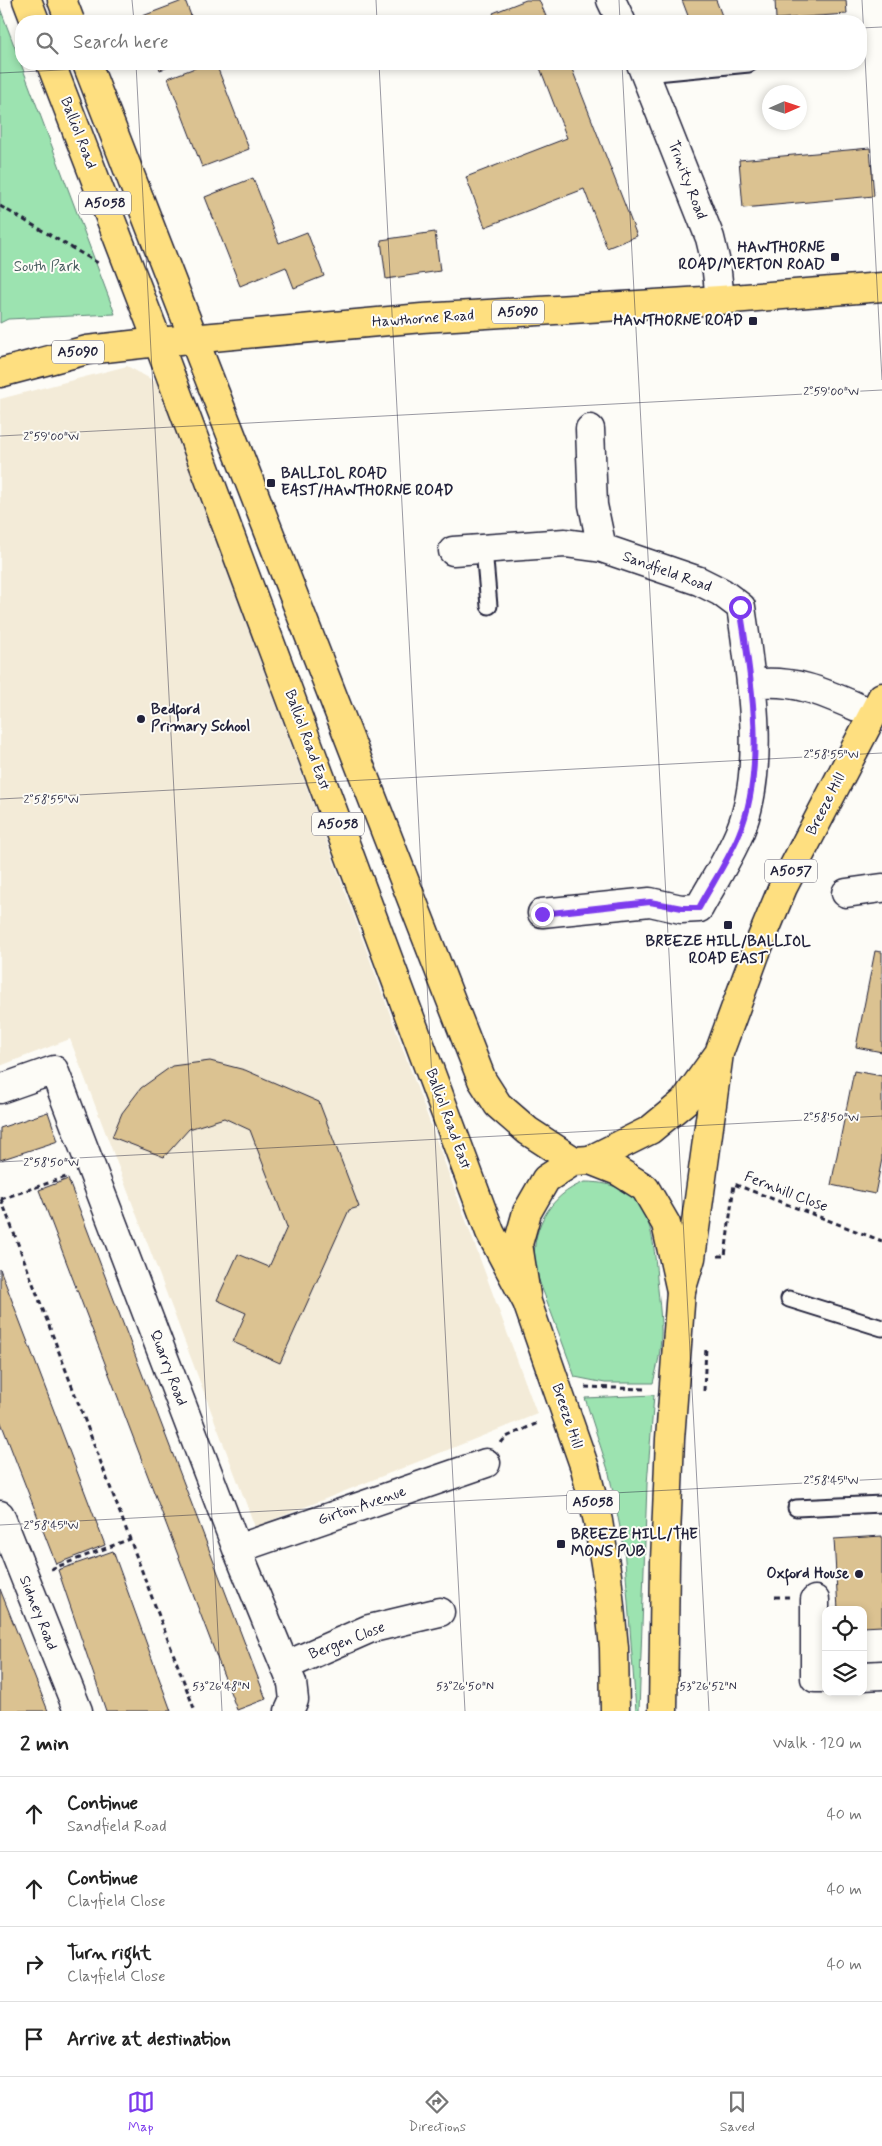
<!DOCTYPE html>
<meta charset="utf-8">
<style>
body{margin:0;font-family:Mynerve,sans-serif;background:#f2f2f2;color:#222}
.controls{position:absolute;right:15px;bottom:15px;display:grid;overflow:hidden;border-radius:10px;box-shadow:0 2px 8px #0003}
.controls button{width:45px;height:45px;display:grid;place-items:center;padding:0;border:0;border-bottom:1px solid #e0e0e0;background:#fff;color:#222;font:25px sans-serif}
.compass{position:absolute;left:762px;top:85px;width:45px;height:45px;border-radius:50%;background:#fff;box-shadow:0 2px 8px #0003;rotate:87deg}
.stop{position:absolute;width:15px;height:15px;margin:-11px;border:4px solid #7c3aed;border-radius:50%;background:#fff}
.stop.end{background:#7c3aed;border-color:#fff;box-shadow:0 1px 5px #0008}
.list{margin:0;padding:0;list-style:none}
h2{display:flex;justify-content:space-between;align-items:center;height:65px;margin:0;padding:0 20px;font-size:21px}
h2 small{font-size:16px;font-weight:400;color:#767676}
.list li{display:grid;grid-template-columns:32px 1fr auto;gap:15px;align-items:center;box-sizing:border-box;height:75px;padding:0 20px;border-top:1px solid #e0e0e0}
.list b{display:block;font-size:19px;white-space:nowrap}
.list p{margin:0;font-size:16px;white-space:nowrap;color:#767676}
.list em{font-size:16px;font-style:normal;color:#767676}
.icon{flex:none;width:28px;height:28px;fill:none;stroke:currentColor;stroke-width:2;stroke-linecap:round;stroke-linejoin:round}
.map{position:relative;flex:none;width:882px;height:1711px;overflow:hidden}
.search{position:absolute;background:#fff;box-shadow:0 2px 8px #0003;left:15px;right:15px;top:15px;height:55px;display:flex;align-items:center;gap:12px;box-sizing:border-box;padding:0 18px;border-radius:20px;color:#767676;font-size:19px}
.sheet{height:365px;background:#fff}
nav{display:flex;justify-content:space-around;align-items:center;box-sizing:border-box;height:70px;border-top:1px solid #e0e0e0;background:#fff;font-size:14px;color:#767676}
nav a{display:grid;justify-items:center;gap:2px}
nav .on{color:#7c3aed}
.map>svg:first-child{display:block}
.built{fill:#f3ebd8}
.green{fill:#9ce3b0;stroke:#5f8276}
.building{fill:#dbc291;stroke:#22223b}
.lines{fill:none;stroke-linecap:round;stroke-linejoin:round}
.service-casing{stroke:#22223b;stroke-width:19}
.minor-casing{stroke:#22223b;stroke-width:31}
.primary-casing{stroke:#22223b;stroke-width:31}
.trunk-casing{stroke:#22223b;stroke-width:31}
.path{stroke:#22223b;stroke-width:3;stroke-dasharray:5 4;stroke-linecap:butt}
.service{stroke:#fdfcf7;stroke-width:15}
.minor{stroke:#fdfcf7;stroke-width:28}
.primary{stroke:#fedf80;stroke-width:28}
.trunk{stroke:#fedf80;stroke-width:28}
.route{stroke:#7c3aed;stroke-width:6}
.ticks{fill:none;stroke:#22223b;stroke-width:1;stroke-opacity:0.45}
.poi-dot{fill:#22223b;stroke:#fdfcf7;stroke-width:2}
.labels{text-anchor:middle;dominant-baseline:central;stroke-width:4;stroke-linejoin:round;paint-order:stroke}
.shield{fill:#fdfcf7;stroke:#646373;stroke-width:1}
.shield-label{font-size:14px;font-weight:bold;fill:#22223b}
.street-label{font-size:15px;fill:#22223b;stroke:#fdfcf7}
.poi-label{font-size:15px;font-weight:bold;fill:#22223b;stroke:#fdfcf7;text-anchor:end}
.park-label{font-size:15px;fill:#475c5e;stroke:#fdfcf7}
.ticks-label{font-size:12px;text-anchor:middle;fill:#22223b;stroke:#fdfcf7;stroke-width:4;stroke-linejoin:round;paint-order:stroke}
</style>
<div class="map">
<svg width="882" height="1711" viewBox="0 0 882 1711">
<rect width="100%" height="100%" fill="#fdfcf7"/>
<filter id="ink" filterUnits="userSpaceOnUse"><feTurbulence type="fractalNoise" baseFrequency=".02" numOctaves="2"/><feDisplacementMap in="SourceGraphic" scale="10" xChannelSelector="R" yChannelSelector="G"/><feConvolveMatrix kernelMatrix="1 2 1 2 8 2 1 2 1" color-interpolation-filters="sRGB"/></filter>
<g filter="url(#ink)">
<path class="built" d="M 127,366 L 158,383 L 537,1414 L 255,1527 L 70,1039 L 0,1066 L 0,399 Z"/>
<path class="green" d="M 0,8 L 115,314 L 8,319 L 0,323 Z
M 585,1182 C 649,1182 653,1229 657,1279 C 659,1302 663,1326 660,1349 C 659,1360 656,1371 653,1383 L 605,1383 L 575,1377 C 566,1352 557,1328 548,1304 C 544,1293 539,1282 536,1271 C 528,1233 549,1194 585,1182 Z
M 654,1395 L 647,1484 L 639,1711 L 636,1711 L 624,1547 L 609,1473 L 585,1398 Z"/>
<path class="building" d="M 185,0 L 193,21 L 141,21 L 140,17 Z
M 526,0 L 539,0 L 548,21 L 492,21 L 496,20 L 493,13 Z
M 682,0 L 716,0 L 724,21 L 690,21 Z
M 775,0 L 846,0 L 847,14 L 776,19 Z
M 158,64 L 177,64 L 160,70 Z
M 206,64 L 216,64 L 249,149 L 202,167 L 168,78 Z
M 550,64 L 570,64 L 637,236 L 607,248 L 584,189 L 485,227 L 466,177 L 567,138 L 540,68 Z
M 870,148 L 874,196 L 743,208 L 739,160 Z
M 253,178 L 279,243 L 307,232 L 324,276 L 294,288 L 286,267 L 240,286 L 205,197 Z
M 435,232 L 440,271 L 386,279 L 381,240 Z
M 875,951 L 882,952 L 882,1052 L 856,1047 Z
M 210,1061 L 245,1070 L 319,1102 L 359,1207 L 349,1210 L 280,1363 L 233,1342 L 246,1313 L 217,1300 L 238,1254 L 269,1267 L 287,1227 L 250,1130 L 224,1118 L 189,1129 L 164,1157 L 112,1137 L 122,1113 L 141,1088 L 172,1066 Z
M 854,1071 L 882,1076 L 882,1159 L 875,1194 L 831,1185 Z
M 48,1112 L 58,1141 L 0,1160 L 0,1128 Z
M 68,1179 L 266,1699 L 237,1710 L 39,1190 Z
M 0,1269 L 105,1545 L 56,1564 L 0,1420 Z
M 882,1536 L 882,1626 L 863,1627 L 863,1610 L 838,1610 L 834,1539 Z
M 113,1551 L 171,1711 L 106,1711 L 58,1570 Z
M 0,1589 L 48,1711 L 0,1711 Z"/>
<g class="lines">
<defs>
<path id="service" d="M 646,74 L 749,64
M 484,549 L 489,606
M 789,1299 L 882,1328
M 796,1508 L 882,1504"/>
<path id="minor" d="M 611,0 L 621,21
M 641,64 L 710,238 L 716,263 L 720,300
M 590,429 L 593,505 L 602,548
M 453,551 L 565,543 L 602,548 L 699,581 L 721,592 L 741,607 C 751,676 767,768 739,834 C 728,860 712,884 699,908 L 681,909 L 650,902 L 542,913
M 752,684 C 799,678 831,696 873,714
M 846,893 L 882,888
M 0,1089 L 54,1070 L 237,1549 L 292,1683 L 294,1700 L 289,1711
M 0,1515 L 78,1711
M 237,1549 L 486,1463
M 815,1600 L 815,1678 L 826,1678
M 285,1666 L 369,1629 L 440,1612
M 863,1676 L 882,1675"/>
<path id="primary" d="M 0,373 L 87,350 L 158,342 L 422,318 L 720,300 L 882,287
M 590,1160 L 650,1130 L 684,1102 L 717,1056
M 681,1291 L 691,1258 L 719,1053 L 756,952 L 783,887 L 882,697"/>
<path id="trunk" d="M 27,0 L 35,21
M 62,0 L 70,21
M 51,64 L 158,342 L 490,1232 L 527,1302
M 87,64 L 482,1080 L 498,1105 L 528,1131 L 574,1161
M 615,1711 L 614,1648 L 607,1576 L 598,1521 L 585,1468 L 527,1302 L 518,1244 L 527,1212 L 546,1179 L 574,1161 L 590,1160 L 618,1171 L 645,1188 L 666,1224 L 681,1291 L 670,1439 L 665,1561 L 663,1711"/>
</defs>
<use href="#service" class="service-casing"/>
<use href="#minor" class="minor-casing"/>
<use href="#primary" class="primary-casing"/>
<use href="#trunk" class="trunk-casing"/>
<path class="path" d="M 0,206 L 98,263
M 1,1199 L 195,1711
M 1,1199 L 66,1177
M 718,1256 L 725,1256 L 734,1184 L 882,1241
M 585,1387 L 646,1389
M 704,1391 L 706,1347
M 501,1443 L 506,1437 L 540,1422
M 51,1569 L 130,1539
M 775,1597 L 789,1597"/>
<use href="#service" class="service"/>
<use href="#minor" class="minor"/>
<use href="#primary" class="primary"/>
<use href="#trunk" class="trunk"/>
</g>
</g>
<g class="lines" filter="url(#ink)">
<path class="route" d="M 542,914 L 650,902 L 682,908 L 699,908 C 712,884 729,859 739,834 C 767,768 751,676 740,607"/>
</g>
<path class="ticks" d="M 132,0 L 134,21M 376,0 L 377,21M 619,0 L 620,21M 862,0 L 882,380M 861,28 L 882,27M 136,64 L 222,1711M 379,64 L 465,1711M 622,64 L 709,1711M 0,73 L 183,64M 0,436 L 882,390M 0,799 L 882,753M 0,1162 L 882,1116M 0,1525 L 882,1479"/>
<g class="poi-dot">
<rect x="830" y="252" width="10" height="10" rx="2.5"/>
<rect x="748" y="316" width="10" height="10" rx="2.5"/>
<rect x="266" y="478" width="10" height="10" rx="2.5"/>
<circle cx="141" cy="719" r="5"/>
<rect x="723" y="920" width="10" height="10" rx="2.5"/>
<rect x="556" y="1539" width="10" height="10" rx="2.5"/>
<circle cx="859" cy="1574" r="5"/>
</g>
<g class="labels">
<g class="shield">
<rect x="79" y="191.5" width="52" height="23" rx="4"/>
<rect x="492" y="300.5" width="52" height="23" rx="4"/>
<rect x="52" y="340.5" width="52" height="23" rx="4"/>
<rect x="312" y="812.5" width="52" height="23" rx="4"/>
<rect x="765" y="859.5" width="52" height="23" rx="4"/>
<rect x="567" y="1490.5" width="52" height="23" rx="4"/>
</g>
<g class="shield-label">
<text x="105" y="203">A5058</text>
<text x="518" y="312">A5090</text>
<text x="78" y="352">A5090</text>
<text x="338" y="824">A5058</text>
<text x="791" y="871">A5057</text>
<text x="593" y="1502">A5058</text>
</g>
<g class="street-label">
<text transform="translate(78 133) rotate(69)">Balliol Road</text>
<text transform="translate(687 180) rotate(69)">Trinity Road</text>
<text transform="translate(423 319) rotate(-4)">Hawthorne Road</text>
<text transform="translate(667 572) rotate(20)">Sandfield Road</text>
<text transform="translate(307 740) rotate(70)">Balliol Road East</text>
<text transform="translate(826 804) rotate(-63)">Breeze Hill</text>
<text transform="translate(448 1119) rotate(70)">Balliol Road East</text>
<text transform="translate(786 1192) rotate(21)">Fernhill Close</text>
<text transform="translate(168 1368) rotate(69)">Quarry Road</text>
<text transform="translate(567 1416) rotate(71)">Breeze Hill</text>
<text transform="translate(362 1506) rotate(-19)">Girton Avenue</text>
<text transform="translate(38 1613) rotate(68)">Sidney Road</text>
<text transform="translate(347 1641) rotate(-21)">Bergen Close</text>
</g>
<g class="poi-label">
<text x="825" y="248">HAWTHORNE<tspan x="825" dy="17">ROAD/MERTON ROAD</tspan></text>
<text x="743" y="321">HAWTHORNE ROAD</text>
<text x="281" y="474" text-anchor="start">BALLIOL ROAD<tspan x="281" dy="17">EAST/HAWTHORNE ROAD</tspan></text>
<text x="151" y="710" text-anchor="start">Bedford<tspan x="151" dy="17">Primary School</tspan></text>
<text x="728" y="942" text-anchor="middle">BREEZE HILL/BALLIOL<tspan x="728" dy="17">ROAD EAST</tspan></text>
<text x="571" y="1535" text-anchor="start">BREEZE HILL/THE<tspan x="571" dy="17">MONS PUB</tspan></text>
<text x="849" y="1574">Oxford House</text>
</g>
<g class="park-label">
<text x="47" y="267">South Park</text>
</g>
</g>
<g class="ticks-label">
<text x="831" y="395">2°59'00"W</text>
<text x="51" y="440">2°59'00"W</text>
<text x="831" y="758">2°58'55"W</text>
<text x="51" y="803">2°58'55"W</text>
<text x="831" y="1121">2°58'50"W</text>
<text x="51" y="1166">2°58'50"W</text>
<text x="831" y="1484">2°58'45"W</text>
<text x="51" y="1529">2°58'45"W</text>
<text x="221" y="1690">53°26'48"N</text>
<text x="465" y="1690">53°26'50"N</text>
<text x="708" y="1690">53°26'52"N</text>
</g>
</svg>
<div class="controls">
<button><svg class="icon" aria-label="locate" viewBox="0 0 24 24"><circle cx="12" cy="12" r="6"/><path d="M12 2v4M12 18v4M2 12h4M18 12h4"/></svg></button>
<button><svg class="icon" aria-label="layers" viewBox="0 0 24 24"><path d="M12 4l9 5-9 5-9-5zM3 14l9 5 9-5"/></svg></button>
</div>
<svg class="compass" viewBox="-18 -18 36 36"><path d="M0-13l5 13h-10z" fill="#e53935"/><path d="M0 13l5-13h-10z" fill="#767676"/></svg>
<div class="stop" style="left:740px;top:607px"></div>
<div class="stop end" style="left:542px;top:914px"></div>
<div class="search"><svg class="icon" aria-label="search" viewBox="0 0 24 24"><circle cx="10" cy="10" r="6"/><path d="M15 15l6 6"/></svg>Search here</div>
</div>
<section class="sheet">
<h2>2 min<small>Walk · 120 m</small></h2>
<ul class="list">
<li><svg class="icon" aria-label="ahead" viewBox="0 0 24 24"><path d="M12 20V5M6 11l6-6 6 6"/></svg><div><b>Continue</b><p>Sandfield Road</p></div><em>40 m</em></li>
<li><svg class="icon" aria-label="ahead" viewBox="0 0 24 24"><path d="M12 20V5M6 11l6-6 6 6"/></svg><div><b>Continue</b><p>Clayfield Close</p></div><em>40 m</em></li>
<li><svg class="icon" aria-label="right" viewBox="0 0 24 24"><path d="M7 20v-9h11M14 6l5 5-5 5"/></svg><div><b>Turn right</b><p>Clayfield Close</p></div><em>40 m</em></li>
<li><svg class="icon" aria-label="arrive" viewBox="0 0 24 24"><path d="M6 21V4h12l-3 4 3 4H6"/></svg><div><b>Arrive at destination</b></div></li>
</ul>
</section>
<nav>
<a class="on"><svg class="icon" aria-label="map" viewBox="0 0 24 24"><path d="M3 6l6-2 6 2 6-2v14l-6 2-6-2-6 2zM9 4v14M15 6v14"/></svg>Map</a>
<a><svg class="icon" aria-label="directions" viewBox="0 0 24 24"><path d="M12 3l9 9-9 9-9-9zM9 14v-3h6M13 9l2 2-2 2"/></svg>Directions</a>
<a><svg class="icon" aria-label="saved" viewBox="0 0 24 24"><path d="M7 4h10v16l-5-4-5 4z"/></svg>Saved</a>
</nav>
